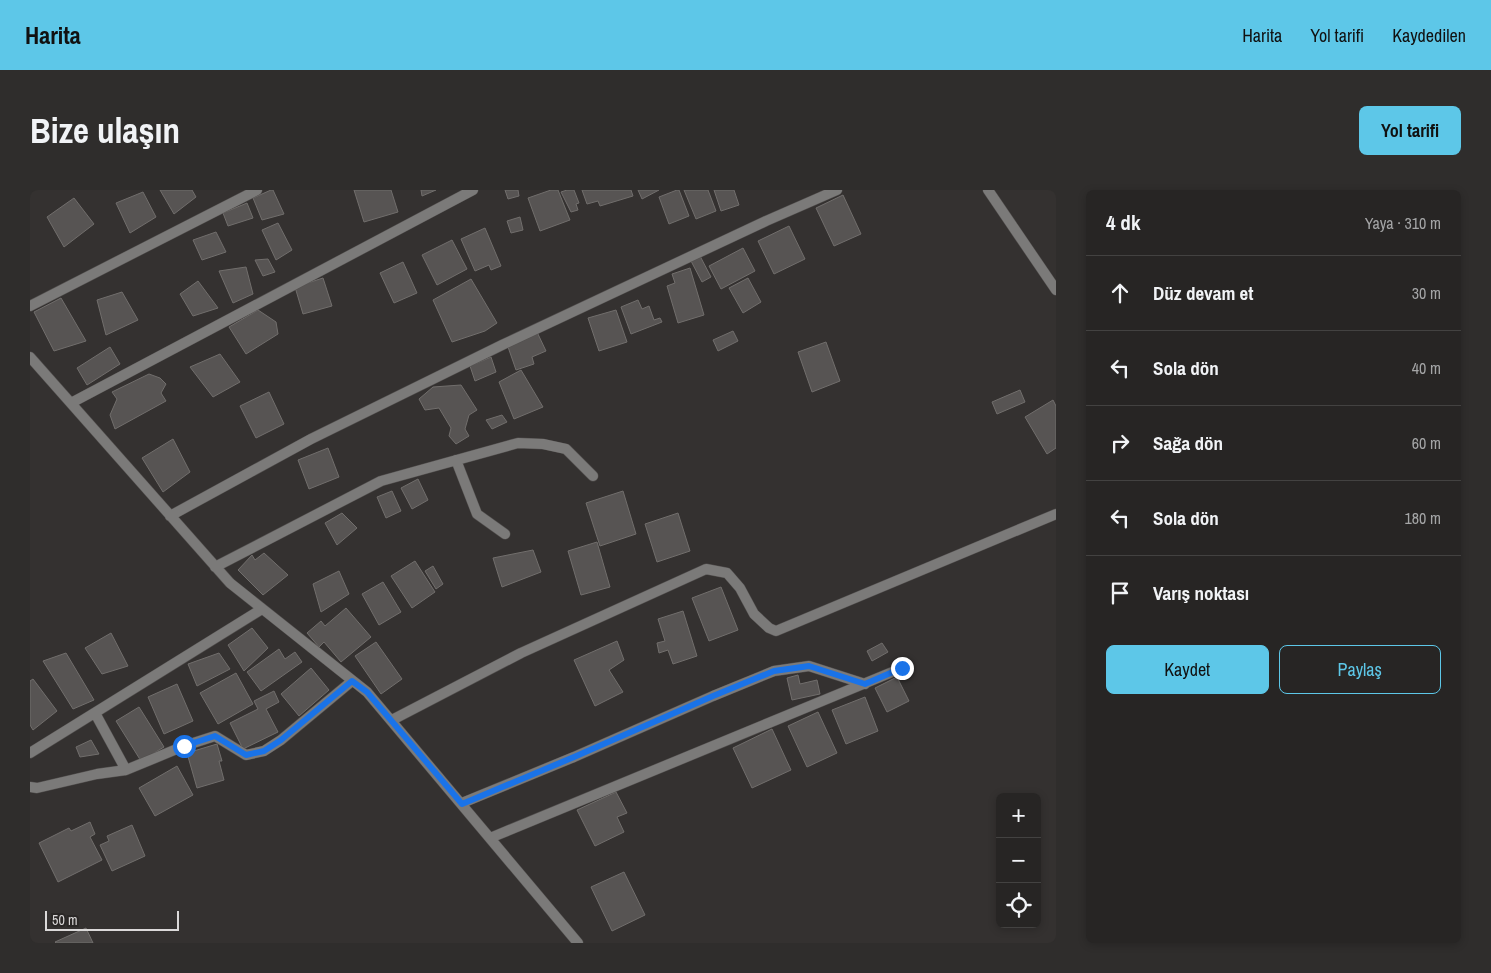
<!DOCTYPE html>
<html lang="tr">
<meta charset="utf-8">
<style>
body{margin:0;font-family:"Archivo Narrow",sans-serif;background:#2f2d2c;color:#f1f3f6}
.controls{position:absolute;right:15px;bottom:15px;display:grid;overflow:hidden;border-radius:8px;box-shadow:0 2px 8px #0003}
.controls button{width:45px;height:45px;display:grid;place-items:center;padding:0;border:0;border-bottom:1px solid #434241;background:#272524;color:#f1f3f6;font:25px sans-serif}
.scale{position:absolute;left:15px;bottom:12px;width:134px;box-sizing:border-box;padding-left:5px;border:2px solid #dbd9d9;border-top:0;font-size:14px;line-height:18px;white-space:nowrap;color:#dbd9d9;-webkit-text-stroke:4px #2a2726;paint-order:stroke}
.stop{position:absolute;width:15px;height:15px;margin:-11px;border:4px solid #1a73e8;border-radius:50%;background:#fff}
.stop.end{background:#1a73e8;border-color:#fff;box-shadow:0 1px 5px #0008}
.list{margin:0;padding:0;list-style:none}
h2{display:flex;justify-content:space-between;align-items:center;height:65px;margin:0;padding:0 20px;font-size:21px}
h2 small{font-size:16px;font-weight:400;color:#a4a5a6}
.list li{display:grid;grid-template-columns:32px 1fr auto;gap:15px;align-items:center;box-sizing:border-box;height:75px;padding:0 20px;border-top:1px solid #434241}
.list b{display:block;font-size:19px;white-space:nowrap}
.list em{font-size:16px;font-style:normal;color:#a4a5a6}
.actions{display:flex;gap:10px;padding:15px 20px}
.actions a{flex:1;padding:11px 0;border:1px solid #5dc7e8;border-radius:8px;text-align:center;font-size:18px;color:#5dc7e8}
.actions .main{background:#5dc7e8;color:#111}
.icon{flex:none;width:28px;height:28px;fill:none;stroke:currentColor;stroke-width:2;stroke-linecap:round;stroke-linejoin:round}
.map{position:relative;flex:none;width:1026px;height:753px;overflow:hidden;border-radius:8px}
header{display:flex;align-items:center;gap:30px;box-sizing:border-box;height:70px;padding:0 25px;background:#5dc7e8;color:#111}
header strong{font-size:24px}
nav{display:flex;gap:28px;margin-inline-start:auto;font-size:18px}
.intro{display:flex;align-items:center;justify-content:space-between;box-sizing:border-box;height:120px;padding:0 30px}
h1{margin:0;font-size:35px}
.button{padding:12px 22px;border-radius:8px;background:#5dc7e8;color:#111;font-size:18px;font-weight:700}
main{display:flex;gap:30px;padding:0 30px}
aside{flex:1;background:#272524;border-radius:8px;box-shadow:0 2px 8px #0003}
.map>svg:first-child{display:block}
.building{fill:#575453;stroke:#716e6c}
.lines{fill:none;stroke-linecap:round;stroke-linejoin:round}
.street-casing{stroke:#524f4e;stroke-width:11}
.street{stroke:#7b7a79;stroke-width:10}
.route{stroke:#1a73e8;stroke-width:6}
</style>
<header>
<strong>Harita</strong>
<nav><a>Harita</a><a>Yol tarifi</a><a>Kaydedilen</a></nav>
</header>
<div class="intro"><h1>Bize ulaşın</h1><a class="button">Yol tarifi</a></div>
<main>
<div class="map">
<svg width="1026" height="753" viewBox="0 0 1026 753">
<rect width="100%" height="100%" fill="#343130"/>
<path class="building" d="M 130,0 L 162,0 L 166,7 L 144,24 Z
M 241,0 L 243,0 L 254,24 L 232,30 L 223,8 Z
M 324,0 L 361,0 L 368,22 L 334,32 Z
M 391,0 L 406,0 L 392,6 Z
M 475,0 L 488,0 L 489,6 L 478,9 Z
M 521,0 L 528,0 L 540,30 L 510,41 L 498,8 Z
M 537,0 L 544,0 L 549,13 L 546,14 L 548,20 L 541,22 L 531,2 Z
M 552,0 L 601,0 L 603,6 L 570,16 L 568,11 L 557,14 Z
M 608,0 L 629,0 L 612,9 Z
M 647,0 L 649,0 L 659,26 L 639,34 L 629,7 Z
M 654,0 L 678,0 L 686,21 L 666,29 Z
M 684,0 L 704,0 L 709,15 L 691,21 Z
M 113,2 L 126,27 L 100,43 L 86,13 Z
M 813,5 L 831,44 L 804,56 L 786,18 Z
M 44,8 L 64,34 L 34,57 L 17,27 Z
M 217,13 L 223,28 L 198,36 L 193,23 Z
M 490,27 L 493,40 L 481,43 L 477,31 Z
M 248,33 L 262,60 L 246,70 L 232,40 Z
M 759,36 L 775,69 L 744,84 L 728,51 Z
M 455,38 L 471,76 L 461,80 L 459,75 L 445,81 L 431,49 Z
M 186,42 L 196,62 L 172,70 L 163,50 Z
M 422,50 L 437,79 L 407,95 L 392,65 Z
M 713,58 L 725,81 L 691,99 L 679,76 Z
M 670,66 L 681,87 L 672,92 L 661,71 Z
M 238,69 L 245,82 L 233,86 L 225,70 Z
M 373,72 L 387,103 L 364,113 L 350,83 Z
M 216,77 L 223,104 L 203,113 L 189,81 Z
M 660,78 L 674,125 L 648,133 L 637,96 L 645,93 L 642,84 Z
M 293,88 L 302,116 L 273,124 L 265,97 Z
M 718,88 L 731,112 L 713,123 L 699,98 Z
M 441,89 L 467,133 L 455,141 L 422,152 L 403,110 Z
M 168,91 L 188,118 L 163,126 L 150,104 Z
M 92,102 L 108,130 L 76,145 L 67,110 Z
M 31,108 L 56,151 L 24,161 L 4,122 Z
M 608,110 L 612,119 L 619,116 L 624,130 L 630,128 L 632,132 L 601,144 L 591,117 Z
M 228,120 L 246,132 L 248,144 L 216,164 L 199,137 Z
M 586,120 L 597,152 L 569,161 L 558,128 Z
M 703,141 L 708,151 L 688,161 L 683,150 Z
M 507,142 L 516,161 L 502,167 L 504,174 L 486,180 L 477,154 Z
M 796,152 L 810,191 L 782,202 L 768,162 Z
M 80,157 L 90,174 L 57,195 L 47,178 Z
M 190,164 L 210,192 L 183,207 L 160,177 Z
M 461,167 L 466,182 L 445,191 L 440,176 Z
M 491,180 L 513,217 L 484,229 L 469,192 Z
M 119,184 L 130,188 L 136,194 L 131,203 L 136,211 L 85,239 L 80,225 L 87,209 L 82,202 Z
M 431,195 L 447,220 L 439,225 L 435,239 L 439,246 L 426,254 L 419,246 L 421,238 L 409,218 L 395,220 L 389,209 L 403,197 Z
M 990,200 L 995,212 L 967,224 L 962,212 Z
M 239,202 L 254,234 L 226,248 L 210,216 Z
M 1023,210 L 1026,216 L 1026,258 L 1017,264 L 995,227 Z
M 472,225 L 477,232 L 462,239 L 456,230 Z
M 143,249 L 160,282 L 133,302 L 112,268 Z
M 298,258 L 309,287 L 279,299 L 268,270 Z
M 388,289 L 398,310 L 382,319 L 371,298 Z
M 362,301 L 371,321 L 356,328 L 347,307 Z
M 593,301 L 606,344 L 570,356 L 556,313 Z
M 312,323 L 327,338 L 307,355 L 295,333 Z
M 648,323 L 660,361 L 627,372 L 615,334 Z
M 567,352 L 580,397 L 551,405 L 538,361 Z
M 503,360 L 511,382 L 472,397 L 463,368 Z
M 234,363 L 258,385 L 233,405 L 208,380 L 222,365 L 225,370 Z
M 385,371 L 405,402 L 382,418 L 361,386 Z
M 403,376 L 413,394 L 406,399 L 395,381 Z
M 309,381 L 319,404 L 291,422 L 283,394 Z
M 353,392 L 371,422 L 349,435 L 332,404 Z
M 691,397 L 708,440 L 679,451 L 662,408 Z
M 316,418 L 341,447 L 311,472 L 294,452 L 289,457 L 277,443 L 291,431 L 295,436 Z
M 653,421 L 667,466 L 643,474 L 638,460 L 629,463 L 627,453 L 635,451 L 628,429 Z
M 222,438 L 238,458 L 214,481 L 198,455 Z
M 81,443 L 98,476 L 72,484 L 55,458 Z
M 587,451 L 594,470 L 579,480 L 593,502 L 565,516 L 544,470 Z
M 346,452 L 372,489 L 351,504 L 325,466 Z
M 852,453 L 858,462 L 842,471 L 837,461 Z
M 249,459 L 255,469 L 265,462 L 272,472 L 231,501 L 217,482 Z
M 36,463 L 64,510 L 43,519 L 13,471 Z
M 189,463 L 200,479 L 167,496 L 158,474 Z
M 281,478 L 299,500 L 269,526 L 251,504 Z
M 206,483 L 223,514 L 188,534 L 170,503 Z
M 768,485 L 770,494 L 787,490 L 790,504 L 762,510 L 757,488 Z
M 867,487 L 879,511 L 857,522 L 845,498 Z
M 3,489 L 27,521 L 3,540 L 0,535 L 0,491 Z
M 147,494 L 163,531 L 134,544 L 118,507 Z
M 244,501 L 249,512 L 236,519 L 248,542 L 213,559 L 200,533 L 228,519 L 224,511 Z
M 835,507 L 848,541 L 816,554 L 802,520 Z
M 109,517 L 134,557 L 111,571 L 86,531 Z
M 788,522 L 807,563 L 777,577 L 758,536 Z
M 742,539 L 761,580 L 722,598 L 703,558 Z
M 61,550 L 69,564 L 50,567 L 46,557 Z
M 187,554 L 192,571 L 189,571 L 194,590 L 167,598 L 157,563 Z
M 147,576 L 163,605 L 125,626 L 109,598 Z
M 586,602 L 597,623 L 587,627 L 594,642 L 565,656 L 547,620 Z
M 60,632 L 65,644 L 60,647 L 72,670 L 28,692 L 9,653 L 39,638 L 41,641 Z
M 102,635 L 115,666 L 82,681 L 70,655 L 79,651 L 77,646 Z
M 594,682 L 615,725 L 582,741 L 561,697 Z
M 56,738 L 63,753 L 26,753 L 25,752 Z"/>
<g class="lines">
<defs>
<path id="street" d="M 958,0 L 1026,100
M 0,116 L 227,0
M 0,167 L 200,393 L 337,502 L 548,753
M 41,213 L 443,0
M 426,270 L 447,324 L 475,344
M 140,326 L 281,249 L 472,155 L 736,31 L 807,0
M 185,377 L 351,291 L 488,253 L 513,254 L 536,259 L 563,286
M 65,523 L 96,580 L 154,556 L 185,546 L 216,565 L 234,561 L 251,550 L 322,491
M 362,530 L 491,463 L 676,379 L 697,383 L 710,398 L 724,424 L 739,438 L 746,441 L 1026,324
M 0,563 L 232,419
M 0,597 L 7,598 L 67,584 L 96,580
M 432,613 L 544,567 L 683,506 L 744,481 L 779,476 L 835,494
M 460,648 L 872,478"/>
</defs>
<use href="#street" class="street-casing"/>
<use href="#street" class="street"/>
</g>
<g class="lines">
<path class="route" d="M 154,556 L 185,546 L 216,565 L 234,561 L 251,550 L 322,491 L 337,502 L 432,614 L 544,567 L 683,506 L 744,481 L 779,476 L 835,494 L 872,478"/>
</g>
</svg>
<div class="controls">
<button>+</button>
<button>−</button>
<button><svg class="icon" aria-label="locate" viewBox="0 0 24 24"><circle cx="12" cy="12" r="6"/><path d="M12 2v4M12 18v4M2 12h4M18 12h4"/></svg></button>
</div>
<div class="scale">50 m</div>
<div class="stop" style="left:154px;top:556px"></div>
<div class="stop end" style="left:872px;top:478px"></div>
</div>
<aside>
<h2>4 dk<small>Yaya · 310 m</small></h2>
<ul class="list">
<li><svg class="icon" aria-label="ahead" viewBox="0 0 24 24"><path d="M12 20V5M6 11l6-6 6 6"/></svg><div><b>Düz devam et</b></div><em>30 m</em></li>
<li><svg class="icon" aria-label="left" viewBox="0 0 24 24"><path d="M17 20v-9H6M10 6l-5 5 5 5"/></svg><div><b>Sola dön</b></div><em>40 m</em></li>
<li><svg class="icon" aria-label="right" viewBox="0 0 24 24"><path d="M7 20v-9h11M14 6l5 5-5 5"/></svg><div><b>Sağa dön</b></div><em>60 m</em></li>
<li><svg class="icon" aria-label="left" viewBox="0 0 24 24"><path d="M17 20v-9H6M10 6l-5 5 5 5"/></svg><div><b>Sola dön</b></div><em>180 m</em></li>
<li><svg class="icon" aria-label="arrive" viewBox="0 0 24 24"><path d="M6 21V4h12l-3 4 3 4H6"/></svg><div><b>Varış noktası</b></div></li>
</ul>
<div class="actions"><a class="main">Kaydet</a><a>Paylaş</a></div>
</aside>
</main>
